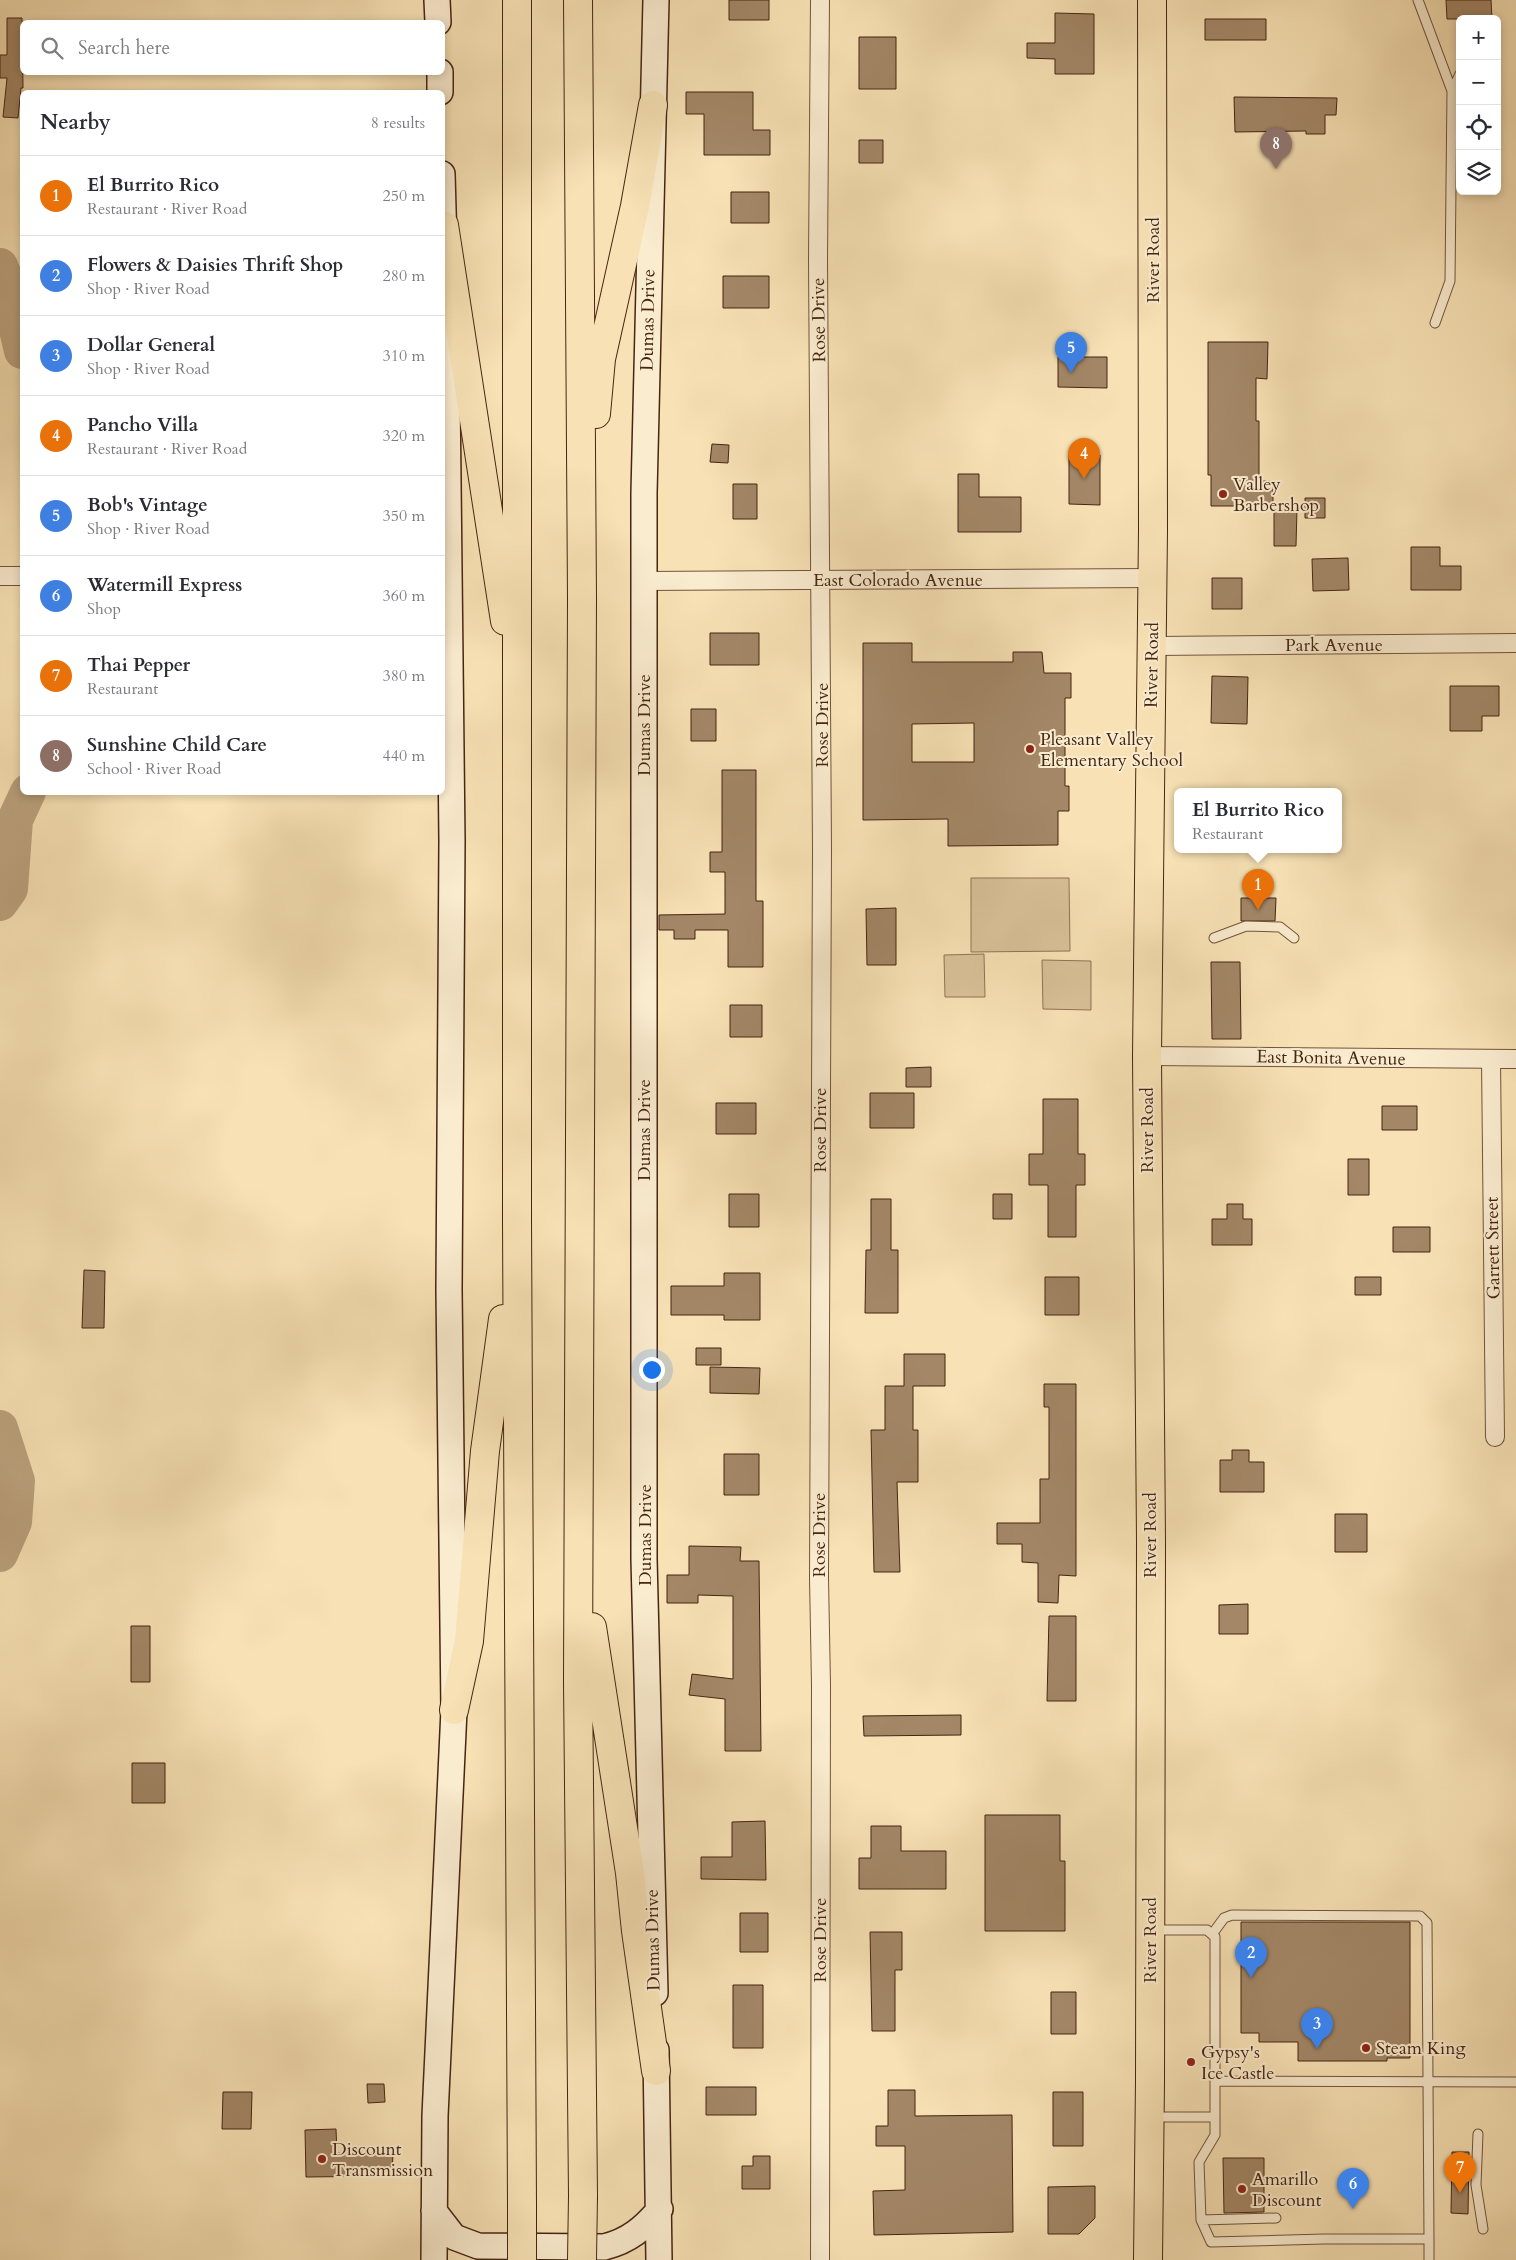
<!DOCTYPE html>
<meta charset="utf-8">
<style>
body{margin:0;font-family:Cardo,serif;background:#f2f2f3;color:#2b2b33}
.controls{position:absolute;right:15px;top:15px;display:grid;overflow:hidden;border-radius:8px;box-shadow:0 2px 8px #0003}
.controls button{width:45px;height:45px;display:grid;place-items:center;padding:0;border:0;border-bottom:1px solid #e1e1e2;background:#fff;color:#2b2b33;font:25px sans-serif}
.you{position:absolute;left:651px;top:1369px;width:18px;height:18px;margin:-12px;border:4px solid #fff;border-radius:50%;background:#1a73e8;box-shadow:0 0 0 8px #1a73e833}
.badge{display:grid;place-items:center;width:32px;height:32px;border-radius:50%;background:#db2777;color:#fff;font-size:16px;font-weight:700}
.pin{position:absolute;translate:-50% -41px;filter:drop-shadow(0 1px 2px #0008)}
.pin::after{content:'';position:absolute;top:26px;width:18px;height:15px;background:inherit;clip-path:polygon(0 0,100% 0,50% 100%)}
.popup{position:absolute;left:1174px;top:788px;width:168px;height:65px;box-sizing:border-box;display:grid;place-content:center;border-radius:8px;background:#fff;filter:drop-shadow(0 1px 4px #0005);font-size:16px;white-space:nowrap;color:#7c7c81}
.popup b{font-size:19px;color:#2b2b33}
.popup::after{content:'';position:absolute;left:50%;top:100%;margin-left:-10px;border:10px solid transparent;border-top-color:#fff}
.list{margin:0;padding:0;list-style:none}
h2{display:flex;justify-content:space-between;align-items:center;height:65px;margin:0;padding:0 20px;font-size:21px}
h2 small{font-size:16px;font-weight:400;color:#7c7c81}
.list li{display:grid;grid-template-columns:32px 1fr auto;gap:15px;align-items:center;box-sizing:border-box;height:80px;padding:0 20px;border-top:1px solid #e1e1e2}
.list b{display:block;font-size:19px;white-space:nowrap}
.list p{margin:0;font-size:16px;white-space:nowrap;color:#7c7c81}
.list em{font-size:16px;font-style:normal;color:#7c7c81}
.icon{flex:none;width:28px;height:28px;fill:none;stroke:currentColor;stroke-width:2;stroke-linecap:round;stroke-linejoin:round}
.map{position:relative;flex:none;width:1516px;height:2260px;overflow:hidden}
.search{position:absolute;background:#fff;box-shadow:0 2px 8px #0003;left:20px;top:20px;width:425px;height:55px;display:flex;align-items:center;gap:12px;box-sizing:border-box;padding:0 18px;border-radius:8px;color:#7c7c81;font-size:19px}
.panel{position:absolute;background:#fff;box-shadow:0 2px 8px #0003;left:20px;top:90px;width:425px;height:705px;border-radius:8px}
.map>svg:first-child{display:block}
.green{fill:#dac299;stroke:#907456}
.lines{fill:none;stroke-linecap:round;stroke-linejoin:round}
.river{stroke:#bba27e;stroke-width:36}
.building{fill:#a38767;stroke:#462512;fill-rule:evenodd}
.lane-casing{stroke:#72543b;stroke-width:11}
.street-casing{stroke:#72543b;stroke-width:20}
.secondary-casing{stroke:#462512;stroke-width:28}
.primary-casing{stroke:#462512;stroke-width:30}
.highway-casing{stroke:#462512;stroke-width:30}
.lane{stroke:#faeccf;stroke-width:9}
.street{stroke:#faeccf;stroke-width:18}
.secondary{stroke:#faeccf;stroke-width:25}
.primary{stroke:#f8e2b5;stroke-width:28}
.highway{stroke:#f8e2b5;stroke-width:28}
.highway-bridge-casing{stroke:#462512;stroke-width:30;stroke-linecap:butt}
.highway-bridge{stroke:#f8e2b5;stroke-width:28}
.poi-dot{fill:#8f2418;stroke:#faeccf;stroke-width:2}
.labels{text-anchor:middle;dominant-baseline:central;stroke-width:4;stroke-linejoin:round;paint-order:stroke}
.street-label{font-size:18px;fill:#462512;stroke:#faeccf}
.poi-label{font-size:18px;fill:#462512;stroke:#faeccf;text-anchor:start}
</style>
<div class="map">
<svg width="1516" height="2260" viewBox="0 0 1516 2260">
<rect width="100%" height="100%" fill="#f8e2b5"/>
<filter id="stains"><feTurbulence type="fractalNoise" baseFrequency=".004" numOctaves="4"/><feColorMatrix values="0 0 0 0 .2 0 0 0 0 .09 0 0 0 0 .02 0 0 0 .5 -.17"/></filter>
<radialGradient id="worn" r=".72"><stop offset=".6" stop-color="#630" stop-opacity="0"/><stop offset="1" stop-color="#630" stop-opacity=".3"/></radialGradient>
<path class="green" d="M 971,878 L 1069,878 L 1070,951 L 971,952 Z
M 984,954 L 985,997 L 945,997 L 944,955 Z
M 1042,960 L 1091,961 L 1091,1010 L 1043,1009 Z"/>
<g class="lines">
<path class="river" d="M 0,266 L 5,278 L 22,351
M 0,903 L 10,889 L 15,820 L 28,792
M 0,1428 L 17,1481 L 14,1522 L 0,1554"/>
</g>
<path class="building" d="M 729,0 L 769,0 L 769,20 L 729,20 Z
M 1446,0 L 1491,0 L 1492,19 L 1447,19 Z
M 1055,13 L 1094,14 L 1094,74 L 1055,74 L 1055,59 L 1027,58 L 1027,43 L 1055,43 Z
M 7,18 L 22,18 L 23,88 L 21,88 L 18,118 L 3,117 L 7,78 L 0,78 L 0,55 L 7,55 Z
M 1205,19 L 1266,19 L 1266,40 L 1205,40 Z
M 859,37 L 896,37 L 896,89 L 859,89 Z
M 686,92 L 753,92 L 753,130 L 770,130 L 770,155 L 704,155 L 704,114 L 686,114 Z
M 1234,97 L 1337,98 L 1336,115 L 1325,115 L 1325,134 L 1306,134 L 1306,131 L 1235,132 Z
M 859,140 L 883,140 L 883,163 L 859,163 Z
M 731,192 L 769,192 L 769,223 L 731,223 Z
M 723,276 L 769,276 L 769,308 L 723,308 Z
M 1208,342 L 1268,342 L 1267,379 L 1256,378 L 1256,421 L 1259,421 L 1259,481 L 1273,481 L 1273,506 L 1211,506 L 1211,475 L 1208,475 Z
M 1058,357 L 1107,357 L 1107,388 L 1058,387 Z
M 712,444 L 729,445 L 728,463 L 710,462 Z
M 1069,455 L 1100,455 L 1100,505 L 1069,504 Z
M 958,474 L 979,474 L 979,497 L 1021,497 L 1021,532 L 958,532 Z
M 733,484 L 757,484 L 757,519 L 733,519 Z
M 1305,498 L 1325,498 L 1325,518 L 1305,518 Z
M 1274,509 L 1297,509 L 1296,546 L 1274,546 Z
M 1411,547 L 1440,547 L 1440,566 L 1461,566 L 1461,590 L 1411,590 Z
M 1348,558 L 1349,590 L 1313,591 L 1312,559 Z
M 1212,578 L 1242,578 L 1242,609 L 1212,609 Z
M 710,633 L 759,633 L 759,665 L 710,665 Z
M 863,643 L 912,643 L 912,662 L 1013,662 L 1013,652 L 1042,652 L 1044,673 L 1071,673 L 1071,698 L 1065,698 L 1065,786 L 1069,786 L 1069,811 L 1058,811 L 1058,845 L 948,846 L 948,819 L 863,820 ZM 974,723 L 974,762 L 912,762 L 912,724 Z
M 1212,676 L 1248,677 L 1247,724 L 1211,723 Z
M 1450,686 L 1499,686 L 1499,716 L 1482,716 L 1482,731 L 1450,731 Z
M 691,709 L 716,709 L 716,741 L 691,741 Z
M 722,770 L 756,770 L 756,901 L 763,901 L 763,967 L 728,967 L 728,930 L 695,930 L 695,939 L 674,939 L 674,930 L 659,930 L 659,915 L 725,914 L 725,872 L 710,872 L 710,852 L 722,852 Z
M 1241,898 L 1276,898 L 1275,921 L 1241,921 Z
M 896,908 L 896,965 L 867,965 L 866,909 Z
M 1211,962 L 1240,962 L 1241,1039 L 1212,1039 Z
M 730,1005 L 762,1005 L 762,1037 L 730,1037 Z
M 931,1067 L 931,1087 L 906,1087 L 906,1068 Z
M 870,1093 L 914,1093 L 914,1128 L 870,1128 Z
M 1043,1099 L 1078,1099 L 1078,1154 L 1085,1154 L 1085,1185 L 1076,1185 L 1076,1237 L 1048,1237 L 1048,1185 L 1029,1185 L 1029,1154 L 1043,1154 Z
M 716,1103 L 756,1103 L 756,1134 L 716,1134 Z
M 1382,1106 L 1417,1106 L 1417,1130 L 1382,1130 Z
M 1348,1159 L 1369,1159 L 1369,1195 L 1348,1195 Z
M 729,1194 L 759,1194 L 759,1227 L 729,1227 Z
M 993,1194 L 1012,1194 L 1012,1219 L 993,1219 Z
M 871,1199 L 891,1199 L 891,1250 L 898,1250 L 898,1313 L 865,1313 L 866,1250 L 871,1250 Z
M 1227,1204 L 1243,1204 L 1243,1219 L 1252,1219 L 1252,1245 L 1212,1245 L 1212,1219 L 1227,1219 Z
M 1393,1227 L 1430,1227 L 1430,1252 L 1393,1252 Z
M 84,1270 L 105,1271 L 104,1328 L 82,1328 Z
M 724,1273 L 760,1273 L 760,1320 L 724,1320 L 724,1315 L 671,1315 L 671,1286 L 724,1286 Z
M 1045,1277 L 1079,1277 L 1079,1315 L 1045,1315 Z
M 1355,1277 L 1381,1277 L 1381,1295 L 1355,1295 Z
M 696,1348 L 721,1348 L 721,1365 L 696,1365 Z
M 904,1354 L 945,1354 L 945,1386 L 913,1386 L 913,1430 L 918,1430 L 918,1482 L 897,1482 L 900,1572 L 874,1572 L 871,1430 L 885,1430 L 885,1386 L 904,1386 Z
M 710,1367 L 760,1368 L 759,1394 L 710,1393 Z
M 1044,1384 L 1076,1384 L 1076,1576 L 1059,1575 L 1058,1603 L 1038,1602 L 1038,1563 L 1022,1562 L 1022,1544 L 997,1544 L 997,1523 L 1040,1523 L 1040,1479 L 1049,1479 L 1049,1407 L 1044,1407 Z
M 1232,1450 L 1249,1450 L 1249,1462 L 1264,1462 L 1264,1492 L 1220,1492 L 1220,1460 L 1232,1460 Z
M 724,1454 L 759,1454 L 759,1495 L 724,1495 Z
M 1335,1514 L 1367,1514 L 1367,1552 L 1335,1552 Z
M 689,1546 L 741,1547 L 740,1561 L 759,1561 L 761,1751 L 725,1751 L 725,1699 L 689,1695 L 692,1674 L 733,1679 L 733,1596 L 698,1595 L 698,1603 L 667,1603 L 667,1575 L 689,1575 Z
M 1248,1604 L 1248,1634 L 1219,1634 L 1219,1605 Z
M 1049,1616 L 1076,1616 L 1076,1701 L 1047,1701 Z
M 131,1626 L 150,1626 L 150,1682 L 131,1682 Z
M 961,1715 L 961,1735 L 864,1736 L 863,1716 Z
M 132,1763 L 165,1763 L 165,1803 L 132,1803 Z
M 985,1815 L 1060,1815 L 1060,1861 L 1065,1861 L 1065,1931 L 985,1931 Z
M 765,1821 L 766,1880 L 701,1879 L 701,1857 L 732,1857 L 732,1822 Z
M 871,1826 L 901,1826 L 901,1851 L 946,1851 L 946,1889 L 859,1889 L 859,1858 L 871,1858 Z
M 740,1913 L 768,1913 L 768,1952 L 740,1952 Z
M 1241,1922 L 1410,1922 L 1410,2058 L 1387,2058 L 1387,2061 L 1298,2061 L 1298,2042 L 1259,2042 L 1259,2033 L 1241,2033 Z
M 870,1932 L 902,1932 L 902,1970 L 895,1970 L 895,2031 L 872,2031 Z
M 733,1985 L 763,1985 L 763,2048 L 733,2048 Z
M 1051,1992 L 1076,1992 L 1076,2034 L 1051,2034 Z
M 367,2084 L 384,2084 L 385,2102 L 368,2103 Z
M 706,2087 L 756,2087 L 756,2115 L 706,2115 Z
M 888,2090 L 915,2090 L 915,2116 L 1012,2115 L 1013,2232 L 874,2235 L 873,2191 L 905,2190 L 905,2146 L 876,2146 L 876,2126 L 888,2126 Z
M 223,2092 L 252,2092 L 251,2129 L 222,2129 Z
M 1053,2092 L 1083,2092 L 1083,2146 L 1053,2146 Z
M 336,2129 L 337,2153 L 393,2153 L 392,2176 L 306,2177 L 305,2130 Z
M 1452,2152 L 1469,2152 L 1468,2214 L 1451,2213 Z
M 753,2156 L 770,2156 L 770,2189 L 742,2189 L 742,2166 L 753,2166 Z
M 1223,2158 L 1264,2158 L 1264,2212 L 1224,2213 Z
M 1095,2186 L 1095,2218 L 1079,2234 L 1048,2234 L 1048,2187 Z"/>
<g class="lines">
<defs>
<path id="lane" d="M 1418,0 L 1452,91 L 1450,281 L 1435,323
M 1452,91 L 1460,74
M 1214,938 L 1246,926 L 1280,927 L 1294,938
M 1154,1930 L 1207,1930 L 1215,1937 L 1215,2081 L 1516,2082
M 1213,1933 L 1224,1918 L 1232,1915 L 1420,1916 L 1427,1923 L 1429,2239
M 1152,2117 L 1215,2117 L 1215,2081
M 1215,2117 L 1215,2135 L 1199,2162 L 1201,2220 L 1211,2242 L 1324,2239 L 1429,2239 L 1429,2260
M 1478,2134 L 1476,2185 L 1483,2229
M 1201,2220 L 1276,2218"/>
<path id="street" d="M 0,576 L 22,576
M 644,581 L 1152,578
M 1152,646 L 1516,643
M 1147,1056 L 1516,1059
M 1491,1059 L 1495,1437
M 820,2260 L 821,1685 L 819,1578 L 822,849 L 818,261 L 820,0"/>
<path id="secondary" d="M 437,0 L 438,22
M 440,72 L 440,92
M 442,174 L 444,244
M 655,1993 L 644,1559 L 644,493 L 656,0
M 656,2050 L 659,2260
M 434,2211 L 454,2237 L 478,2246 L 604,2247 C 629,2241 644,2228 660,2209
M 434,2260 L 435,2116 L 454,1710 L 449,1290 L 452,841 L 446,302"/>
<path id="primary" d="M 1148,2260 L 1150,2081 L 1151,1542 L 1147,1056 L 1153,530 L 1152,0"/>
<path id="highway" d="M 517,0 L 517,1221 L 522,2205
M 578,0 L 582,598 L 578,1681 L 583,2196
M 444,225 L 505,621
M 596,414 L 601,359 L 635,206 L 653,105
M 592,1627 L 630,1873 L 636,1931 L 656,2071
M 454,1710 L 469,1641 L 485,1451 L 503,1319"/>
</defs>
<use href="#lane" class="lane-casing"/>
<use href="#street" class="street-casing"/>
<use href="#secondary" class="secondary-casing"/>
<use href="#primary" class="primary-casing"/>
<use href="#highway" class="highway-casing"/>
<use href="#lane" class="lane"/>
<use href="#street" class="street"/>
<use href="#secondary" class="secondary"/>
<use href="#primary" class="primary"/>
<use href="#highway" class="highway"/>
<defs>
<path id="highway-bridge" d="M 522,2205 L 522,2260
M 582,2260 L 583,2196"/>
</defs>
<use href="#highway-bridge" class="highway-bridge-casing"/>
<use href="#highway-bridge" class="highway-bridge"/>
</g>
<g class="poi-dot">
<circle cx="1223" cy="494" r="5"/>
<circle cx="1030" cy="749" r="5"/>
<circle cx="1366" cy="2048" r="5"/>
<circle cx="1191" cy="2062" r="5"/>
<circle cx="322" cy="2159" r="5"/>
<circle cx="1242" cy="2189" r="5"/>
</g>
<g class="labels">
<g class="street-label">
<text transform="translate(1153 260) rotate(-90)">River Road</text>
<text transform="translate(648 320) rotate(-89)">Dumas Drive</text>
<text transform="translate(819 320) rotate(-91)">Rose Drive</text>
<text x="898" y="580">East Colorado Avenue</text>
<text x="1334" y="645">Park Avenue</text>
<text transform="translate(1152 665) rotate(-89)">River Road</text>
<text transform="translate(644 725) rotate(-90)">Dumas Drive</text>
<text transform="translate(822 725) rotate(-90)">Rose Drive</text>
<text transform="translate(1331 1058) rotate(1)">East Bonita Avenue</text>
<text transform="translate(644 1130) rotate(-90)">Dumas Drive</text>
<text transform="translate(820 1130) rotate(-90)">Rose Drive</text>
<text transform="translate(1147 1130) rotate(-90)">River Road</text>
<text transform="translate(1493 1248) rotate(-91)">Garrett Street</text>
<text transform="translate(645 1535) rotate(-90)">Dumas Drive</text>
<text transform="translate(819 1535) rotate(-90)">Rose Drive</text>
<text transform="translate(1150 1535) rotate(-90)">River Road</text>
<text transform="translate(653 1940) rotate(-91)">Dumas Drive</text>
<text transform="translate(820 1940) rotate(-90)">Rose Drive</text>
<text transform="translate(1150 1940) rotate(-90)">River Road</text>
</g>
<g class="poi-label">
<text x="1233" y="484">Valley<tspan x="1233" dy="21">Barbershop</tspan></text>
<text x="1040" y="739">Pleasant Valley<tspan x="1040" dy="21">Elementary School</tspan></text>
<text x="1376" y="2048">Steam King</text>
<text x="1201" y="2052">Gypsy's<tspan x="1201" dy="21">Ice Castle</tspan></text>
<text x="332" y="2149">Discount<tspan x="332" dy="21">Transmission</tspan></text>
<text x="1252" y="2179">Amarillo<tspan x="1252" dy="21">Discount</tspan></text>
</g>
</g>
<rect width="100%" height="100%" filter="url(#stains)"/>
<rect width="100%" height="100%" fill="url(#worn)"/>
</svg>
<div class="controls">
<button>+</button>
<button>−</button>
<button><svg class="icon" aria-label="locate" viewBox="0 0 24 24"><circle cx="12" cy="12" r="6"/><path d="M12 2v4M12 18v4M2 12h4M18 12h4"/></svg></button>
<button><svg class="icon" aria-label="layers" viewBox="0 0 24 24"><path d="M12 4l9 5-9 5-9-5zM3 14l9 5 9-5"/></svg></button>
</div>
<div class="you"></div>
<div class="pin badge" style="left:1258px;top:910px;background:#e8710a">1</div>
<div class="popup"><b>El Burrito Rico</b>Restaurant</div>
<div class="pin badge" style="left:1251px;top:1978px;background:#3f7fe0">2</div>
<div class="pin badge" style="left:1317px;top:2049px;background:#3f7fe0">3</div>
<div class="pin badge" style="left:1084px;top:479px;background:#e8710a">4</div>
<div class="pin badge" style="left:1071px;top:373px;background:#3f7fe0">5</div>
<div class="pin badge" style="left:1353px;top:2209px;background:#3f7fe0">6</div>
<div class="pin badge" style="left:1460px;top:2193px;background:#e8710a">7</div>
<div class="pin badge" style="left:1276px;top:169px;background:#8d6e63">8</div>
<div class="search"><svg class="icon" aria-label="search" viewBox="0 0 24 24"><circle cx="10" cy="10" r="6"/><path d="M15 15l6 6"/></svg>Search here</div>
<section class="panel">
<h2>Nearby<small>8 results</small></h2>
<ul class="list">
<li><span class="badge" style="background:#e8710a">1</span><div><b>El Burrito Rico</b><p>Restaurant · River Road</p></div><em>250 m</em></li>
<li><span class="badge" style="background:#3f7fe0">2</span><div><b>Flowers &amp; Daisies Thrift Shop</b><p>Shop · River Road</p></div><em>280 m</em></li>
<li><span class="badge" style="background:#3f7fe0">3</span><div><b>Dollar General</b><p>Shop · River Road</p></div><em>310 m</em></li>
<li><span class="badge" style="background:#e8710a">4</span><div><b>Pancho Villa</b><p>Restaurant · River Road</p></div><em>320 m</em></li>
<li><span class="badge" style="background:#3f7fe0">5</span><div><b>Bob's Vintage</b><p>Shop · River Road</p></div><em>350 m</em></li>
<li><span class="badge" style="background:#3f7fe0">6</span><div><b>Watermill Express</b><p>Shop</p></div><em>360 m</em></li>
<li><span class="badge" style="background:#e8710a">7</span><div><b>Thai Pepper</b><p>Restaurant</p></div><em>380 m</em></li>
<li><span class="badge" style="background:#8d6e63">8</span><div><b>Sunshine Child Care</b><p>School · River Road</p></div><em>440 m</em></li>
</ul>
</section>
</div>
